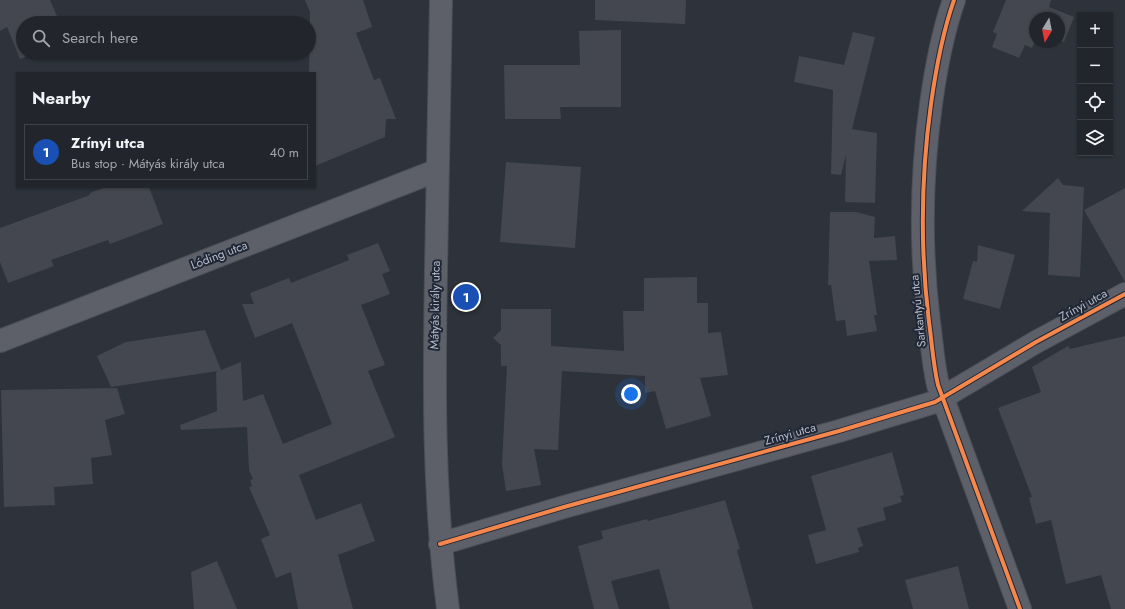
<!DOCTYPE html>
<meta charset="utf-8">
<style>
body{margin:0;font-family:Jost,sans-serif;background:#2e3238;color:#f1f3f6}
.controls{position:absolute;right:12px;top:12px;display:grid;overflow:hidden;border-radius:0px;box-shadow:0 1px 3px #0004}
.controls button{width:36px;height:36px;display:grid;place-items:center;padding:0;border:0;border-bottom:1px solid #3f4348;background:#22262c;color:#f1f3f6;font:20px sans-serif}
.compass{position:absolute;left:1029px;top:12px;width:36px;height:36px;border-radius:50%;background:#22262c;box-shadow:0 1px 3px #0004;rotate:190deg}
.you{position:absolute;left:631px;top:394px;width:14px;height:14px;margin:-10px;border:3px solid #fff;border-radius:50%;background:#1a73e8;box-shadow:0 0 0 6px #1a73e833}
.badge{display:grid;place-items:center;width:26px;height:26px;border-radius:50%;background:#878c99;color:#fff;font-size:13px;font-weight:700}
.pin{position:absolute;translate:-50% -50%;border:2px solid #fff;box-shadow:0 1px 4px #0006}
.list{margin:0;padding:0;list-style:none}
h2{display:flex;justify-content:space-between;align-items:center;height:52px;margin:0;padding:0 16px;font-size:17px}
h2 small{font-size:13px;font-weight:400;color:#a2a5a9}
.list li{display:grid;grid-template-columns:26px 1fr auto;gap:12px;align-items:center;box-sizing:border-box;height:56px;margin:0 8px 8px;padding:0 8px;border:1px solid #3f4348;border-radius:0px}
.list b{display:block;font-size:15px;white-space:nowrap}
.list p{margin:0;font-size:13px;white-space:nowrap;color:#a2a5a9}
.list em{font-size:13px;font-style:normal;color:#a2a5a9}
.icon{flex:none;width:22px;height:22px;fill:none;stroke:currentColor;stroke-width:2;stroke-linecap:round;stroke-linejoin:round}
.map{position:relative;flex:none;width:1125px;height:609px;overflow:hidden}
.search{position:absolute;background:#22262c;box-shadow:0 1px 3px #0004;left:16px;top:16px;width:300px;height:44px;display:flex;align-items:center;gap:10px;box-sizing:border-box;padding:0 14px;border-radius:22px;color:#a2a5a9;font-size:15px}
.panel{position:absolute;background:#22262c;box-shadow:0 1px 3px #0004;left:16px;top:72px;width:300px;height:116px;border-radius:0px}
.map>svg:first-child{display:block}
.building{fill:#44474f}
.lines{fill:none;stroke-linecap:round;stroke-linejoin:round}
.minor-casing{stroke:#4b4e55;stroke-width:24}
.minor{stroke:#5d6068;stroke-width:22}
.cycleway-casing{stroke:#202736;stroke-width:6}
.cycleway{stroke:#f5874c;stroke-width:4}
.labels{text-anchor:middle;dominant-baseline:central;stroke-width:4;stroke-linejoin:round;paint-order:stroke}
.street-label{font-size:12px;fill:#b8bdcb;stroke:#202736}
</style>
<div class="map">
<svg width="1125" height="609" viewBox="0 0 1125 609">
<rect width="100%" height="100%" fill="#2d323b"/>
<path class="building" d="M 0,0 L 50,0 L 60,23 L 23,23 L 23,53 L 34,53 L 20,59 L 7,27 L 0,31 Z
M 305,0 L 363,0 L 372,27 L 356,33 L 374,80 L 380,78 L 396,119 L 386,119 L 385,137 L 315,166 L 315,73 L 309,73 L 310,12 Z
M 595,0 L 686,0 L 685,24 L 595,20 Z
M 1006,0 L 1051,0 L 1049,7 L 1074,17 L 1064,42 L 1059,40 L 1059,18 L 1035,18 L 1035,41 L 1032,48 L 1025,45 L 1019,58 L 992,47 L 997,34 L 993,32 Z
M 621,30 L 621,107 L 560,107 L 561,119 L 505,119 L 504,65 L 580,65 L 579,31 Z
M 853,32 L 875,37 L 852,129 L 877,133 L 875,203 L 845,202 L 846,155 L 841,175 L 831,174 L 833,90 L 794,82 L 799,56 L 844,65 Z
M 506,162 L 581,167 L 575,248 L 500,242 Z
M 1058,178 L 1063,185 L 1084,187 L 1080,277 L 1048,275 L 1050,213 L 1022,211 Z
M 106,187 L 149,187 L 163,224 L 110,244 L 108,240 L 51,260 L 54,266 L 8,283 L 0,262 L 0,228 L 90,195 L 90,193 Z
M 1125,188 L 1125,282 L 1084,210 Z
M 830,212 L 856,212 L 875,217 L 874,238 L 895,236 L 897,260 L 869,261 L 877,315 L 874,315 L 877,331 L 847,336 L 845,320 L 836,321 L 831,285 L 828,285 Z
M 378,243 L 390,271 L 382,274 L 390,294 L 361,305 L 385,365 L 368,371 L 395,437 L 299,475 L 316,520 L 361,503 L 375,541 L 338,555 L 353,609 L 298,609 L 291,572 L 276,578 L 261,539 L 270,535 L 249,487 L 252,486 L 250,480 L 253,479 L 249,470 L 247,427 L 181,430 L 180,425 L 217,411 L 216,372 L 218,371 L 111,387 L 97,356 L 126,342 L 205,330 L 221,370 L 241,362 L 243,401 L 263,394 L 283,444 L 332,424 L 292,323 L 255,338 L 242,304 L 254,304 L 250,293 L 289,278 L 291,283 L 349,260 L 347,255 Z
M 978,245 L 1015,255 L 1000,309 L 963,299 L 973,261 L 977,262 Z
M 697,277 L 697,303 L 708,303 L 708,333 L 721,332 L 728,375 L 700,378 L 711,416 L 666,429 L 655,391 L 645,393 L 645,376 L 562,371 L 558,450 L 534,449 L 541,485 L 506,491 L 502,464 L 507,366 L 501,366 L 501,345 L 493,338 L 501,330 L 501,309 L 551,309 L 551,346 L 624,351 L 623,311 L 644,311 L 644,278 Z
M 1125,336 L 1125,609 L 1111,609 L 1101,575 L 1066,584 L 1051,520 L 1036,524 L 1029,498 L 1032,497 L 998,408 L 1041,392 L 1032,367 L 1068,346 L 1070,349 Z
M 117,388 L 125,414 L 105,420 L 112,455 L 91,458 L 93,484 L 54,487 L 55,505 L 4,507 L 1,390 Z
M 892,452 L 904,495 L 900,496 L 902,502 L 883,508 L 886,520 L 857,528 L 863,546 L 858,548 L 859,552 L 816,564 L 808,535 L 826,530 L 811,476 Z
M 725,500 L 740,549 L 737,550 L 753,609 L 670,609 L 659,569 L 611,581 L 619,609 L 594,609 L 578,546 L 603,539 L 601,531 L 647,519 L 648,521 Z
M 217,561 L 237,609 L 194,609 L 191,572 Z
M 958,566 L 969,609 L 913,609 L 905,580 Z"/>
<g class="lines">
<defs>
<path id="minor" d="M 441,0 C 439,90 437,180 436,270 C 434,385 433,494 448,609
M 954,0 C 942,34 936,68 931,104 C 921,176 920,249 929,322 C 932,343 933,364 938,385 L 1020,609
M 0,341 L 438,170
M 440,544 L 564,507 L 839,431 L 935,402 L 1036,342 L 1125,294"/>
</defs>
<use href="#minor" class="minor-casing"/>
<use href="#minor" class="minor"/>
<defs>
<path id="cycleway" d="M 954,0 C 942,34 936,68 931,104 C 921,176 920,249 929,322 C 932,343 933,364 938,385 L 1020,609
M 440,544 L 564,507 L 839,431 L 935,402 L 1036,342 L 1125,294"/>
</defs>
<use href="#cycleway" class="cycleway-casing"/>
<use href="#cycleway" class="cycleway"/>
</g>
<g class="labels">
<g class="street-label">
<text transform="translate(219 255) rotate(-21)">Lóding utca</text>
<text transform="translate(435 305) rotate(-89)">Mátyás király utca</text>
<text transform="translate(1083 305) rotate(-29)">Zrínyi utca</text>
<text transform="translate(918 311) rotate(-96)">Sarkantyú utca</text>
<text transform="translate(790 434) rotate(-16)">Zrínyi utca</text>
</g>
</g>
</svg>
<div class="controls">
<button>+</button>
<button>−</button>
<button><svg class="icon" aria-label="locate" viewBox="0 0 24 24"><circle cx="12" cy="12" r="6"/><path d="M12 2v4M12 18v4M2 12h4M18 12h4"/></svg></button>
<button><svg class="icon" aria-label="layers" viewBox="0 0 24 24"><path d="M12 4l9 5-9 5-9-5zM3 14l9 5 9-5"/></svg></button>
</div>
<svg class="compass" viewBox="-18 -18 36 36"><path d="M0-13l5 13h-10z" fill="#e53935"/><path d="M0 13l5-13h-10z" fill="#a2a5a9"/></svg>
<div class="you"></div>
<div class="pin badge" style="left:466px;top:297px;background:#1a4fb4">1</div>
<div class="search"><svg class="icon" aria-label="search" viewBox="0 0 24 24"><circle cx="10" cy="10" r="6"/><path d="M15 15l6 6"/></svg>Search here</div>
<section class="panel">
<h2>Nearby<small></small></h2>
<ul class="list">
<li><span class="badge" style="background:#1a4fb4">1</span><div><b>Zrínyi utca</b><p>Bus stop · Mátyás király utca</p></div><em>40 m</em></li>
</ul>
</section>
</div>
